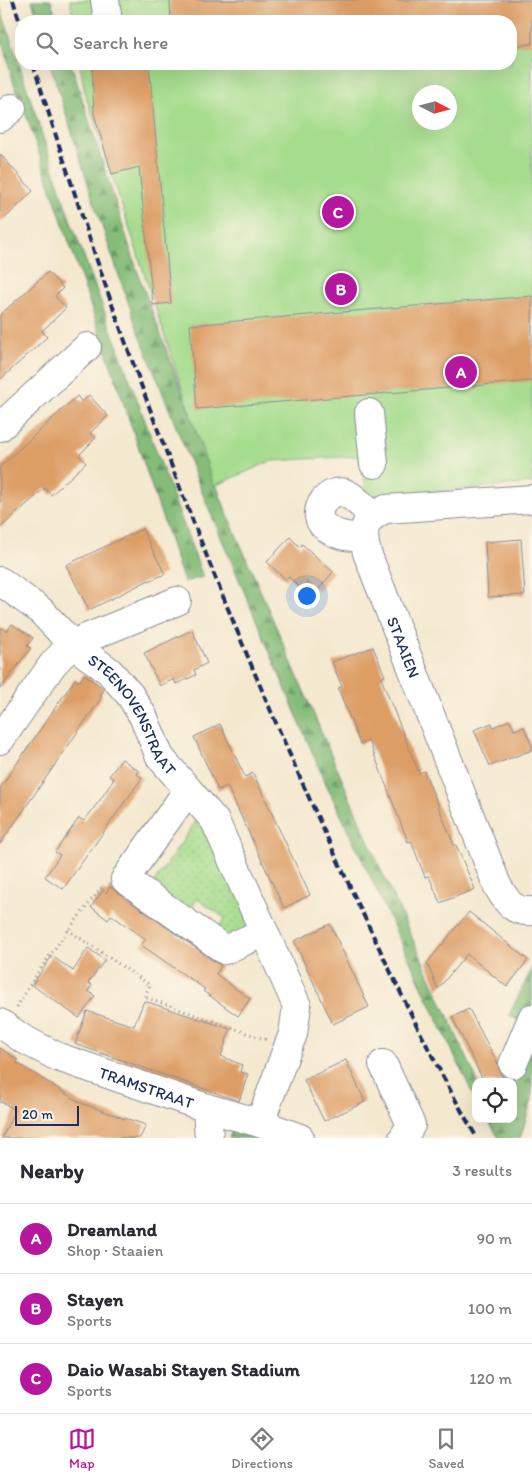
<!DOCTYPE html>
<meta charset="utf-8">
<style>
body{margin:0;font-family:Itim,sans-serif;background:#f2f2f3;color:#2b2b33}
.controls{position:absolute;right:15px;bottom:15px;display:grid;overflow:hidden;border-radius:10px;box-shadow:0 5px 20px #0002}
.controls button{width:45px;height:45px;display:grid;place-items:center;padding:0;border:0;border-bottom:1px solid #e1e1e2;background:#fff;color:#2b2b33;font:25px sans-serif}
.compass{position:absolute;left:412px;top:85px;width:45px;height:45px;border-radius:50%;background:#fff;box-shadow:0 5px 20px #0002;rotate:96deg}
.scale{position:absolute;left:15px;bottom:12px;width:64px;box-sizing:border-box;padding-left:5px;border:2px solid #1b2f5e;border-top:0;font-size:14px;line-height:18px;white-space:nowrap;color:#1b2f5e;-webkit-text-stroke:4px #fcf5e5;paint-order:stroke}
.you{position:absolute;left:306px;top:595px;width:18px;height:18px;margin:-12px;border:4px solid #fff;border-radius:50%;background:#1a73e8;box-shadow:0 0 0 8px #1a73e833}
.badge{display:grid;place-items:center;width:32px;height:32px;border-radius:50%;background:#b5179e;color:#fff;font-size:16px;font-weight:700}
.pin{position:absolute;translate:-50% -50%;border:2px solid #fff;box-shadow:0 1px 5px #0006}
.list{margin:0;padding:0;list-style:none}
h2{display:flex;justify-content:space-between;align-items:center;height:65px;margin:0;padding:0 20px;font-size:21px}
h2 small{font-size:16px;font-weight:400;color:#7c7c81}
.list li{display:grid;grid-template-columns:32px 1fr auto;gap:15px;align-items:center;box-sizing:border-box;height:70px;padding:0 20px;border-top:1px solid #e1e1e2}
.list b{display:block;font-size:19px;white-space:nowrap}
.list p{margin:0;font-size:16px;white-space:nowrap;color:#7c7c81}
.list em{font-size:16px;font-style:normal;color:#7c7c81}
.icon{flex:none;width:28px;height:28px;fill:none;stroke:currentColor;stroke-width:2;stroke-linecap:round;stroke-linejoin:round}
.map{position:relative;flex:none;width:532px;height:1138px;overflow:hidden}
.search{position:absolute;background:#fff;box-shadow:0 5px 20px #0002;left:15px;right:15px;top:15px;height:55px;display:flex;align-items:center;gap:12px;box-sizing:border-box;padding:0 18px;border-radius:20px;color:#7c7c81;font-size:19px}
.sheet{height:275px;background:#fff}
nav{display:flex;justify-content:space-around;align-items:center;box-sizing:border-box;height:70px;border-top:1px solid #e1e1e2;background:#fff;font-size:14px;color:#7c7c81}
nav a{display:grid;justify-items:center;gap:2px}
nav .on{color:#b5179e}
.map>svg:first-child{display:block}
.grass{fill:url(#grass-dots);stroke:#608676}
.forest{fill:url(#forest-firs);stroke:#50766b}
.pitch{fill:#a5dc8d;stroke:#608676;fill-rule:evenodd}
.building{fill:#dd9e66}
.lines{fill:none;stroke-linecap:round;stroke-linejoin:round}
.minor-casing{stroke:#888c96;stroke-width:30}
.path{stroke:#888c96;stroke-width:3;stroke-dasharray:1 4;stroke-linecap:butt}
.minor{stroke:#fff;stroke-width:28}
.rail{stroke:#1b2f5e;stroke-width:4;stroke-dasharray:8 4;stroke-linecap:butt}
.labels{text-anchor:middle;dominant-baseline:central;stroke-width:4;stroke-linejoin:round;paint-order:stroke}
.street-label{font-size:16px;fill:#1b2f5e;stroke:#fcf5e5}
</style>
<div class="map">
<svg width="532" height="1138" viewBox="0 0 532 1138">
<defs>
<pattern id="grass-dots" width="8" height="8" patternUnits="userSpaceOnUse" patternTransform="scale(1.25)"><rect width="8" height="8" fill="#a5dc8d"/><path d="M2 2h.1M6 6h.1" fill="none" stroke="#8dbd7c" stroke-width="1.8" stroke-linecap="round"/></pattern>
<pattern id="forest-firs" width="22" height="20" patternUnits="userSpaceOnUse" patternTransform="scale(1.25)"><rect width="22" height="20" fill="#84bc78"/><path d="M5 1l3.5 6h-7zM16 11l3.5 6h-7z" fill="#6b9966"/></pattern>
</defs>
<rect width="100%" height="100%" fill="#fcf5e5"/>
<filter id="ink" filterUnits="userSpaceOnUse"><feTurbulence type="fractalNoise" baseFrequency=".02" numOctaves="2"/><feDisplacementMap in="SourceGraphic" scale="10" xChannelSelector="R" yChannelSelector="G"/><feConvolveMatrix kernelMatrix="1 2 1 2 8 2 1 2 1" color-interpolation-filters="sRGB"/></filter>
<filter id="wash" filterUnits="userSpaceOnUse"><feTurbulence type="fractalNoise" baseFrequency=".0096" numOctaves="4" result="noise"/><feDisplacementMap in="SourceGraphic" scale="20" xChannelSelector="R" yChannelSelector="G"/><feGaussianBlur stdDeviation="1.12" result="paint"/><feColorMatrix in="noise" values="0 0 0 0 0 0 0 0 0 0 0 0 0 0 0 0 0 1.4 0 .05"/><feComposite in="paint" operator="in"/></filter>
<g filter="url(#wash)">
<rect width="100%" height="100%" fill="#f4e8cf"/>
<path class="grass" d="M 199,817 L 252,915 L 248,932 L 229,942 L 215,932 L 225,918 L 197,899 L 188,913 L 151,887 Z"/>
<path class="forest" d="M 32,0 L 51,0 L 57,21 L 38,21 Z
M 0,6 L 69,216 L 203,577 L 184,582 L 24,109 L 14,84 L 0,34 Z
M 50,64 L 71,64 L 139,276 L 226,511 L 378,863 L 478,1082 L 476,1082 L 476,1101 L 321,773 L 206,502 L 137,328 L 95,206 Z
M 532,968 L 532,1028 L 509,1015 Z
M 532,1047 L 532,1100 L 520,1138 L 499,1138 L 487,1119 L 513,1119 L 513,1086 L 518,1080 Z
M 234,1126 L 283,1138 L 229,1138 Z"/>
<path class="pitch" d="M 70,0 L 532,0 L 532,483 L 368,497 L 359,456 L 271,461 L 214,486 L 85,93 L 80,64 L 511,64 L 511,21 L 74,21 ZM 420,92 L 450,92 L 450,122 L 420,122 Z"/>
<g id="blocks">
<path class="building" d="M 170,0 L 532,0 L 532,44 L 511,46 L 511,21 L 171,21 Z
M 109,64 L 149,64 L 171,303 L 153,305 L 139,167 L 112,174 L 94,114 L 92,65 Z
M 0,154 L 33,191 L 0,223 Z
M 48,272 L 63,288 L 55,296 L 66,308 L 42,331 L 47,337 L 0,380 L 0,315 Z
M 532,296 L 532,381 L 197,409 L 190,325 Z
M 89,395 L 108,416 L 90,433 L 96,438 L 79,455 L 86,463 L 51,495 L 45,488 L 0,528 L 0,467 L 77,396 L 82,402 Z
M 142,529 L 165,574 L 149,581 L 149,580 L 89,610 L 66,565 Z
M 290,537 L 300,547 L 302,544 L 333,572 L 317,591 L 307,582 L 302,590 L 289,577 L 286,580 L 267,562 Z
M 521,539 L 525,595 L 488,597 L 485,542 Z
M 12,624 L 33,638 L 27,646 L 31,648 L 0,689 L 0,627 L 7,631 Z
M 192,630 L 207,663 L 194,670 L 196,675 L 176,684 L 174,679 L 160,686 L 144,653 Z
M 373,647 L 385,676 L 381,678 L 419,773 L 424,771 L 454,845 L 456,845 L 475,889 L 440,903 L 429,876 L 425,877 L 411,841 L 408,842 L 369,741 L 360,744 L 338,688 L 342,687 L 332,662 Z
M 84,674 L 104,689 L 100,696 L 102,697 L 0,844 L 0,788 L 75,679 L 79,682 Z
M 510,720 L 514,730 L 524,727 L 532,746 L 532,750 L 490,766 L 474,730 L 492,723 L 493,727 Z
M 220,724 L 245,777 L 253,773 L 310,895 L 284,908 L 227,786 L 218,790 L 194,737 Z
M 122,759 L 139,771 L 137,774 L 142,778 L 63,889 L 45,877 L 60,855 L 55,852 L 79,818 L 84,821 L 100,800 L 114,779 L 109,776 Z
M 110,887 L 221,966 L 216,974 L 250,999 L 238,1016 L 203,991 L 205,989 L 141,945 L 146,939 L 111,915 L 108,920 L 91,907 L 103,890 L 106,893 Z
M 469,912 L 528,960 L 507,987 L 467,954 L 438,989 L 427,963 Z
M 330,924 L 369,1007 L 333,1024 L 294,941 Z
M 88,948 L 105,960 L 88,983 L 92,985 L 88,991 L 95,996 L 79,1018 L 32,985 L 52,956 L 73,971 Z
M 144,1001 L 230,1029 L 221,1056 L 242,1065 L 240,1072 L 248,1074 L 239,1101 L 75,1044 L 87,1011 L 134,1026 Z
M 469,1009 L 498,1064 L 500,1073 L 506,1082 L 484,1082 L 452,1017 Z
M 0,1048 L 18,1060 L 17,1063 L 81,1103 L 125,1119 L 125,1118 L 146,1125 L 140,1138 L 2,1138 L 15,1110 L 2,1102 L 0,1103 Z
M 346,1060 L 365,1102 L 324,1121 L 304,1080 Z"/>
</g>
</g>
<g filter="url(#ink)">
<use href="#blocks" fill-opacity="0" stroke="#888c96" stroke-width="1"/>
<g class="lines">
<defs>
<g id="minor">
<path d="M 105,0 L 108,21"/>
<path d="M 0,118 L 12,108"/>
<path d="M 369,413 L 374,464"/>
<path d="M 0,427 L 87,347"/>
<path id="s1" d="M 532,499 L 386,509 C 363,519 361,530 367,553 L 497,885 C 506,900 512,913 532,911"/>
<path d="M 363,538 C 350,537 334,536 323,525 C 311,512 327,488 345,493 C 355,497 364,508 372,515"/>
<path id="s2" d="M 0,581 L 41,611 L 72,644 L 109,671 L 130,695 L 143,716 L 160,757 L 215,821 L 297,1006 L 293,1034 L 284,1057 L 260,1123"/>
<path d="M 0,740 L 53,664 L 72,644 L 177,601"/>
<path d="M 188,790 L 125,879 L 225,950 L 264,932"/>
<path id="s3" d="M 0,1023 L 23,1039 L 58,1057 L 207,1108 L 260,1123 L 300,1138"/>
<path d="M 383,1064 L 411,1125 L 403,1138"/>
<path d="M 513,1064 L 532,1018"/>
<path d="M 207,1108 L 209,1138"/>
</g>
</defs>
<use href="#minor" class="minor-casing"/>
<path class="path" d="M 68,930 L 150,985 L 144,997 L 267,1040
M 17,1007 C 41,964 72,925 103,886"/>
<use href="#minor" class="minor"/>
<path class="rail" d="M 13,0 L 21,26
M 33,64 C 65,164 97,265 133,363 C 199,543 271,720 353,893 C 392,975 431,1059 477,1138"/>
</g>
</g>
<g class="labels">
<g class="street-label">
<text stroke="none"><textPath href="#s1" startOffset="302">STAAIEN</textPath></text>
<text stroke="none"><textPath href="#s2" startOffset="191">STEENOVENSTRAAT</textPath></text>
<text stroke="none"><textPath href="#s3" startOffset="161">TRAMSTRAAT</textPath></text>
</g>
</g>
</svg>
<div class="controls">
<button><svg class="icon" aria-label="locate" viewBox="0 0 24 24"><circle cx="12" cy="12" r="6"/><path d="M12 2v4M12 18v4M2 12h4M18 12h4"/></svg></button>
</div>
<svg class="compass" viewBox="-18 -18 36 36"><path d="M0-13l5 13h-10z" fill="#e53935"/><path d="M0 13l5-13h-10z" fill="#7c7c81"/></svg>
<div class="scale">20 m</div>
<div class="you"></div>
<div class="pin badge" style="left:461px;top:372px">A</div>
<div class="pin badge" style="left:341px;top:289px">B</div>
<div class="pin badge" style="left:338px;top:212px">C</div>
<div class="search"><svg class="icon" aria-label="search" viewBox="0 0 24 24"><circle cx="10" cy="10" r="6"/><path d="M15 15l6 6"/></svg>Search here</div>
</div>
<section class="sheet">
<h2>Nearby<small>3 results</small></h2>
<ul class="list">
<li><span class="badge">A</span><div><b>Dreamland</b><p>Shop · Staaien</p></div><em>90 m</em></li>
<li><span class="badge">B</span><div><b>Stayen</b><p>Sports</p></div><em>100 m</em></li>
<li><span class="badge">C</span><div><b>Daio Wasabi Stayen Stadium</b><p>Sports</p></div><em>120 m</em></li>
</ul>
</section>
<nav>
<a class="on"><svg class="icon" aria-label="map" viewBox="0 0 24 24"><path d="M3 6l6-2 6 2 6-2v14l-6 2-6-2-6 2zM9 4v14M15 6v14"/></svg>Map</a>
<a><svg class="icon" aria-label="directions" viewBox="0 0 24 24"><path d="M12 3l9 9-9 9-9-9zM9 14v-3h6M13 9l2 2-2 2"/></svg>Directions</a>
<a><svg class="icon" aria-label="saved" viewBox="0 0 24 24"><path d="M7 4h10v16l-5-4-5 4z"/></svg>Saved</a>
</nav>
